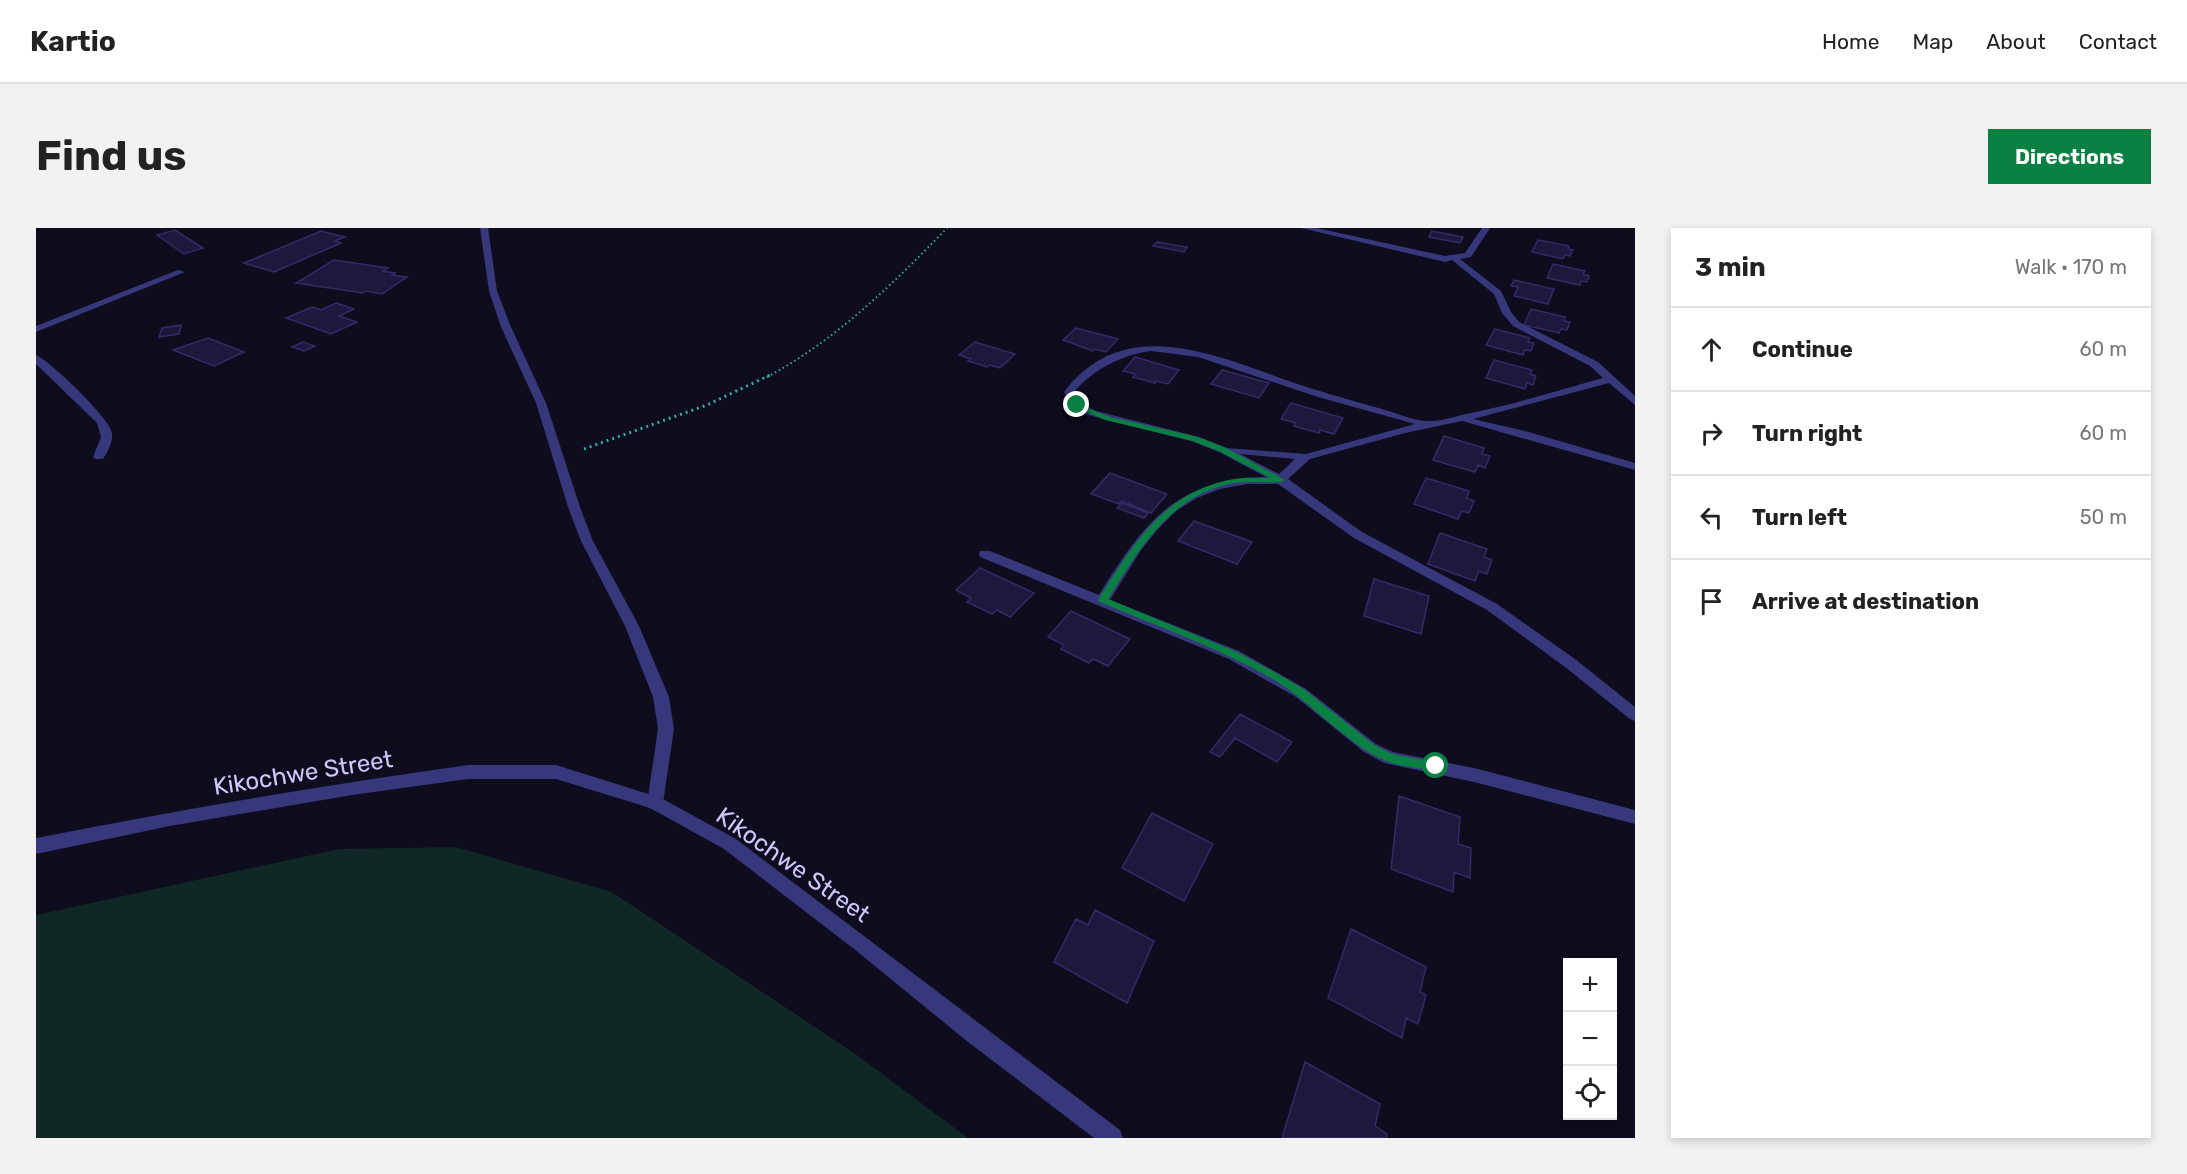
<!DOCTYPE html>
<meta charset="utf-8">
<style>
body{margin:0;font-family:Rubik,sans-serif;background:#f2f2f2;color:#222}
.controls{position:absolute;right:18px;bottom:18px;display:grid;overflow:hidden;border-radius:0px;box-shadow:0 3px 9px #0003}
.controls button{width:54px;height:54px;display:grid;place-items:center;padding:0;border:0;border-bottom:2px solid #e0e0e0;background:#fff;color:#222;font:30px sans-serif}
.stop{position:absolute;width:18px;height:18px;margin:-14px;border:4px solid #0b8043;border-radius:50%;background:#fff}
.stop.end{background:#0b8043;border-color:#fff;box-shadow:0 2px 6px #0008}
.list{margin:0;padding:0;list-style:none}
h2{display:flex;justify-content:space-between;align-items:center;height:78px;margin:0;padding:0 24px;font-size:26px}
h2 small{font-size:20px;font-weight:400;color:#767676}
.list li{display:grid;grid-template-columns:39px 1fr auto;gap:18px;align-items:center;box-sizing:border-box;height:84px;padding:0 24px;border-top:2px solid #e0e0e0}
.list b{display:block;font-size:22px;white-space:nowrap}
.list em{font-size:20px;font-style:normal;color:#767676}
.icon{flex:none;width:33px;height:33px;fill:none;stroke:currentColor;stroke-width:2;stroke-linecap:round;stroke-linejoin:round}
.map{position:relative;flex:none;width:1599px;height:910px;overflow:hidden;border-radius:0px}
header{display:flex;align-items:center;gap:36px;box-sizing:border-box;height:84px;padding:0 30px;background:#fff;border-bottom:2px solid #e0e0e0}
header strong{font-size:28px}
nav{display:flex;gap:33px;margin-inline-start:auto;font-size:21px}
.intro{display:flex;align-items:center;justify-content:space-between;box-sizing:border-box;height:144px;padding:0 36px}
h1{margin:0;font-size:42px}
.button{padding:15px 27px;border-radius:0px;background:#0b8043;color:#fff;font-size:21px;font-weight:700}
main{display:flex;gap:36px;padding:0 36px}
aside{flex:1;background:#fff;border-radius:0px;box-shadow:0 3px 9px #0003}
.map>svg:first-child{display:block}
.green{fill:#0f2725}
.building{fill:#1e183d;stroke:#352a69;stroke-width:1.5}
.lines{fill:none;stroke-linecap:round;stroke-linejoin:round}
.path-far1{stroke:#2eada1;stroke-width:2;stroke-dasharray:1.5 3;stroke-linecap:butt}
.path{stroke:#2eada1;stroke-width:3;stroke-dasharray:2 4;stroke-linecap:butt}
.service{fill:#37377c;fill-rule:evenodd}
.minor{fill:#37377c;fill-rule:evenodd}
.route{fill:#0b8043}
.labels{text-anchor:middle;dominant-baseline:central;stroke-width:5;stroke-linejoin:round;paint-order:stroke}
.near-street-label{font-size:24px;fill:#ccc8fe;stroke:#0e0c1d}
</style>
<header>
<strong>Kartio</strong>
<nav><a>Home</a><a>Map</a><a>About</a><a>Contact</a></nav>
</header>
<div class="intro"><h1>Find us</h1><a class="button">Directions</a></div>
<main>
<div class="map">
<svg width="1599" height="910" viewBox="0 0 1599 910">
<rect width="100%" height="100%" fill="#0e0c1d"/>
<path class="green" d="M 420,619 L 576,664 L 821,827 L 932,910 L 0,910 L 0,687 L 303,621 Z"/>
<path class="building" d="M 139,2 L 167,20 L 148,26 L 121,7 Z
M 285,3 L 309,9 L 299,13 L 305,15 L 238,44 L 208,35 Z
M 1396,3 L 1427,9 L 1424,15 L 1393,9 Z
M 1502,12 L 1533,18 L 1532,21 L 1537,22 L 1534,28 L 1529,27 L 1527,31 L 1496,24 Z
M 1121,14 L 1151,19 L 1148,24 L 1117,18 Z
M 298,32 L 352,40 L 347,43 L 359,45 L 356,47 L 371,49 L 346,66 L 330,63 L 327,65 L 260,55 Z
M 1517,36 L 1549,43 L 1547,46 L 1553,48 L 1551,54 L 1545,53 L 1544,57 L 1511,50 Z
M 1478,52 L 1518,61 L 1512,76 L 1478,68 L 1482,59 L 1475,58 Z
M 300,75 L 318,81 L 303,88 L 321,94 L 295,106 L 250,90 L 276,79 L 285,82 Z
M 1495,81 L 1529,89 L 1528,93 L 1534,94 L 1531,102 L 1525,101 L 1523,105 L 1488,97 Z
M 145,97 L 143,106 L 123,109 L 126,100 Z
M 1040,100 L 1082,111 L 1070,124 L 1059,121 L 1057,123 L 1027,112 Z
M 1459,101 L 1494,110 L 1492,114 L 1498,115 L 1495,123 L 1489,122 L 1487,127 L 1450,117 Z
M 172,110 L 208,124 L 178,138 L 137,122 Z
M 267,114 L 279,118 L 268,123 L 256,119 Z
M 939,114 L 979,126 L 964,140 L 954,137 L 951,139 L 932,133 L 935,131 L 923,127 Z
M 1099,129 L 1143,142 L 1132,156 L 1120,153 L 1119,155 L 1097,149 L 1099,146 L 1087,143 Z
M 1458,132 L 1496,142 L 1494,146 L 1500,148 L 1497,157 L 1491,155 L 1489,161 L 1450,150 Z
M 1186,142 L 1233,155 L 1223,170 L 1175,156 Z
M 1255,175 L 1307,190 L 1298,206 L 1284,202 L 1283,205 L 1258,198 L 1260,195 L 1245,191 Z
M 1408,208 L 1448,220 L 1446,226 L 1454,228 L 1449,240 L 1442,237 L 1439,244 L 1397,232 Z
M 1074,245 L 1131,266 L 1115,285 L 1086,273 L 1083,276 L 1055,266 Z
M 1390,250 L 1433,263 L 1431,270 L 1438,273 L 1433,285 L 1426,283 L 1422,291 L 1378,276 Z
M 1086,275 L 1112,285 L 1108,290 L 1081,280 Z
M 1158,293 L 1216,314 L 1201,336 L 1142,313 Z
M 1404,305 L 1451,321 L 1448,329 L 1456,332 L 1451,346 L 1443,343 L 1439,353 L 1392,336 Z
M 944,340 L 998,365 L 974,389 L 961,382 L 956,386 L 931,374 L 935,370 L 920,362 Z
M 1338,351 L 1393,368 L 1385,406 L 1328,388 Z
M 1035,383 L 1094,411 L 1072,438 L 1057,431 L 1053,435 L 1025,421 L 1028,417 L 1012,409 Z
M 1204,486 L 1256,514 L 1241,534 L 1199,510 L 1184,529 L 1174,524 Z
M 1363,568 L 1424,589 L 1422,616 L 1435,620 L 1434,650 L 1418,644 L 1417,664 L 1355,641 Z
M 1116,585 L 1177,616 L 1148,673 L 1086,640 Z
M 1059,682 L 1118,713 L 1091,775 L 1018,734 L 1040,691 L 1052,697 Z
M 1315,701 L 1390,739 L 1384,764 L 1390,767 L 1382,796 L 1370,790 L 1366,810 L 1292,770 Z
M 1269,834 L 1344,876 L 1339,898 L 1351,906 L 1350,910 L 1246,910 Z"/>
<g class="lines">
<path class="path-far1" d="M 731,149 C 800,112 857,56 911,0"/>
<path class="path" d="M 548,221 L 671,177 L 734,147"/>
<path class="service" d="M 444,0 L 452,0 L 461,63 L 475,99 L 510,175 L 545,282 L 557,313 L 603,398 L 633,469 L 638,501 L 627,575 L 625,580 L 619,582 L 613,580 L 611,575 L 622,501 L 617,469 L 589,398 L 545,313 L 533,282 L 500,175 L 465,99 L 453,63 Z"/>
<path class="minor" d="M 1265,0 L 1280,0 L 1409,28 L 1429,25 L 1446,0 L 1454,0 L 1435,29 L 1424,31 L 1465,63 L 1475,84 L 1483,94 L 1562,134 L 1599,168 L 1599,177 L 1573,155 L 1437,191 L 1489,203 L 1599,235 L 1599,242 L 1426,193 L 1369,205 L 1274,231 L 1252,251 L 1326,304 L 1461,376 L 1539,431 L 1599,479 L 1599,493 L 1594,491 L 1529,439 L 1451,382 L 1318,310 L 1242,256 L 1211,256 L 1184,261 L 1161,270 L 1140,283 L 1122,301 L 1105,322 L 1074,372 L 1203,423 L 1270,461 L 1340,516 L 1357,524 L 1438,540 L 1599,582 L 1599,596 L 1438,554 L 1348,535 L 1328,524 L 1260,469 L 1193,431 L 944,329 L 943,326 L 944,323 L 954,323 L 1063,367 C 1107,296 1139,251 1230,249 L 1183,224 L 1155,213 L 1052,187 L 1037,179 L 1028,164 C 1087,86 1176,126 1250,152 C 1281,163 1314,172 1346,181 C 1361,185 1380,194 1395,193 C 1408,193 1422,187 1435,185 C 1480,176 1523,162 1567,150 L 1554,138 L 1477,98 L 1466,85 L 1458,66 L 1416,32 L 1409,34 ZM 1115,123 L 1162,129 L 1282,169 L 1379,196 L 1270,226 L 1191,220 L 1163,209 L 1060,183 L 1045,175 L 1038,164 C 1058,141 1085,127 1115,123 ZM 1204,226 L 1259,231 L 1243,246 Z
M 142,42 L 149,44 L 0,104 L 0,98 Z
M 0,127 C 13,132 74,190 76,205 C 77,214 72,224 67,231 L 59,231 L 57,229 L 65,209 L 61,195 L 0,136 Z
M 432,537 L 520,537 L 625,570 L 700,611 L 1084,902 L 1087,910 L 1058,910 L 932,814 L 818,721 L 688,621 L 614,580 L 520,551 L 432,551 L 316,567 L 134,598 L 0,626 L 0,610 C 143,582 287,557 432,537 Z"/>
</g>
<path class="route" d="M 1038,175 L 1074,189 L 1162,209 L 1190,220 L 1249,252 L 1245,254 C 1230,255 1213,253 1198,255 C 1134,267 1104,320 1072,371 L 1201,424 L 1242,446 L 1269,462 L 1338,517 L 1356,526 L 1403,535 L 1403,541 L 1400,543 C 1384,540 1365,539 1350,533 C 1310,516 1275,473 1235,450 C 1181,419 1121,398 1064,374 L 1062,372 C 1097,317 1128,263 1198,251 C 1210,249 1223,250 1235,250 L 1185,224 L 1157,213 L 1069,192 L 1038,178 Z"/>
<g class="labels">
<g class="near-street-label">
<text transform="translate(267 545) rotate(-9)">Kikochwe Street</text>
<text transform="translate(757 637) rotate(35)">Kikochwe Street</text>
</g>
</g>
</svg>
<div class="controls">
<button>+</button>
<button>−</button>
<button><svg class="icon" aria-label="locate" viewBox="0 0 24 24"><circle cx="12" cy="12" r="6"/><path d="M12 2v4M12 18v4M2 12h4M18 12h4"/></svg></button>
</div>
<div class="stop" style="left:1400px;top:538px"></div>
<div class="stop end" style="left:1041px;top:177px"></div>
</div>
<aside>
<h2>3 min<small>Walk · 170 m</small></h2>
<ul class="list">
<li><svg class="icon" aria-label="ahead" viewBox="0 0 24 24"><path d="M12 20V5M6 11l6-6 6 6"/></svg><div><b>Continue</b></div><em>60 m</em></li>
<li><svg class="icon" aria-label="right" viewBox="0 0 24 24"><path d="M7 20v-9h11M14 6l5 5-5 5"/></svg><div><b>Turn right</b></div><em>60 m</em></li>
<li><svg class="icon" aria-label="left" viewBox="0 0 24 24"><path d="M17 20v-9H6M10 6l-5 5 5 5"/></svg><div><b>Turn left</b></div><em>50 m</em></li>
<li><svg class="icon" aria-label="arrive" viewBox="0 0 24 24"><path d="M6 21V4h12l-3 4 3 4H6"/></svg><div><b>Arrive at destination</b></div></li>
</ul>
</aside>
</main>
